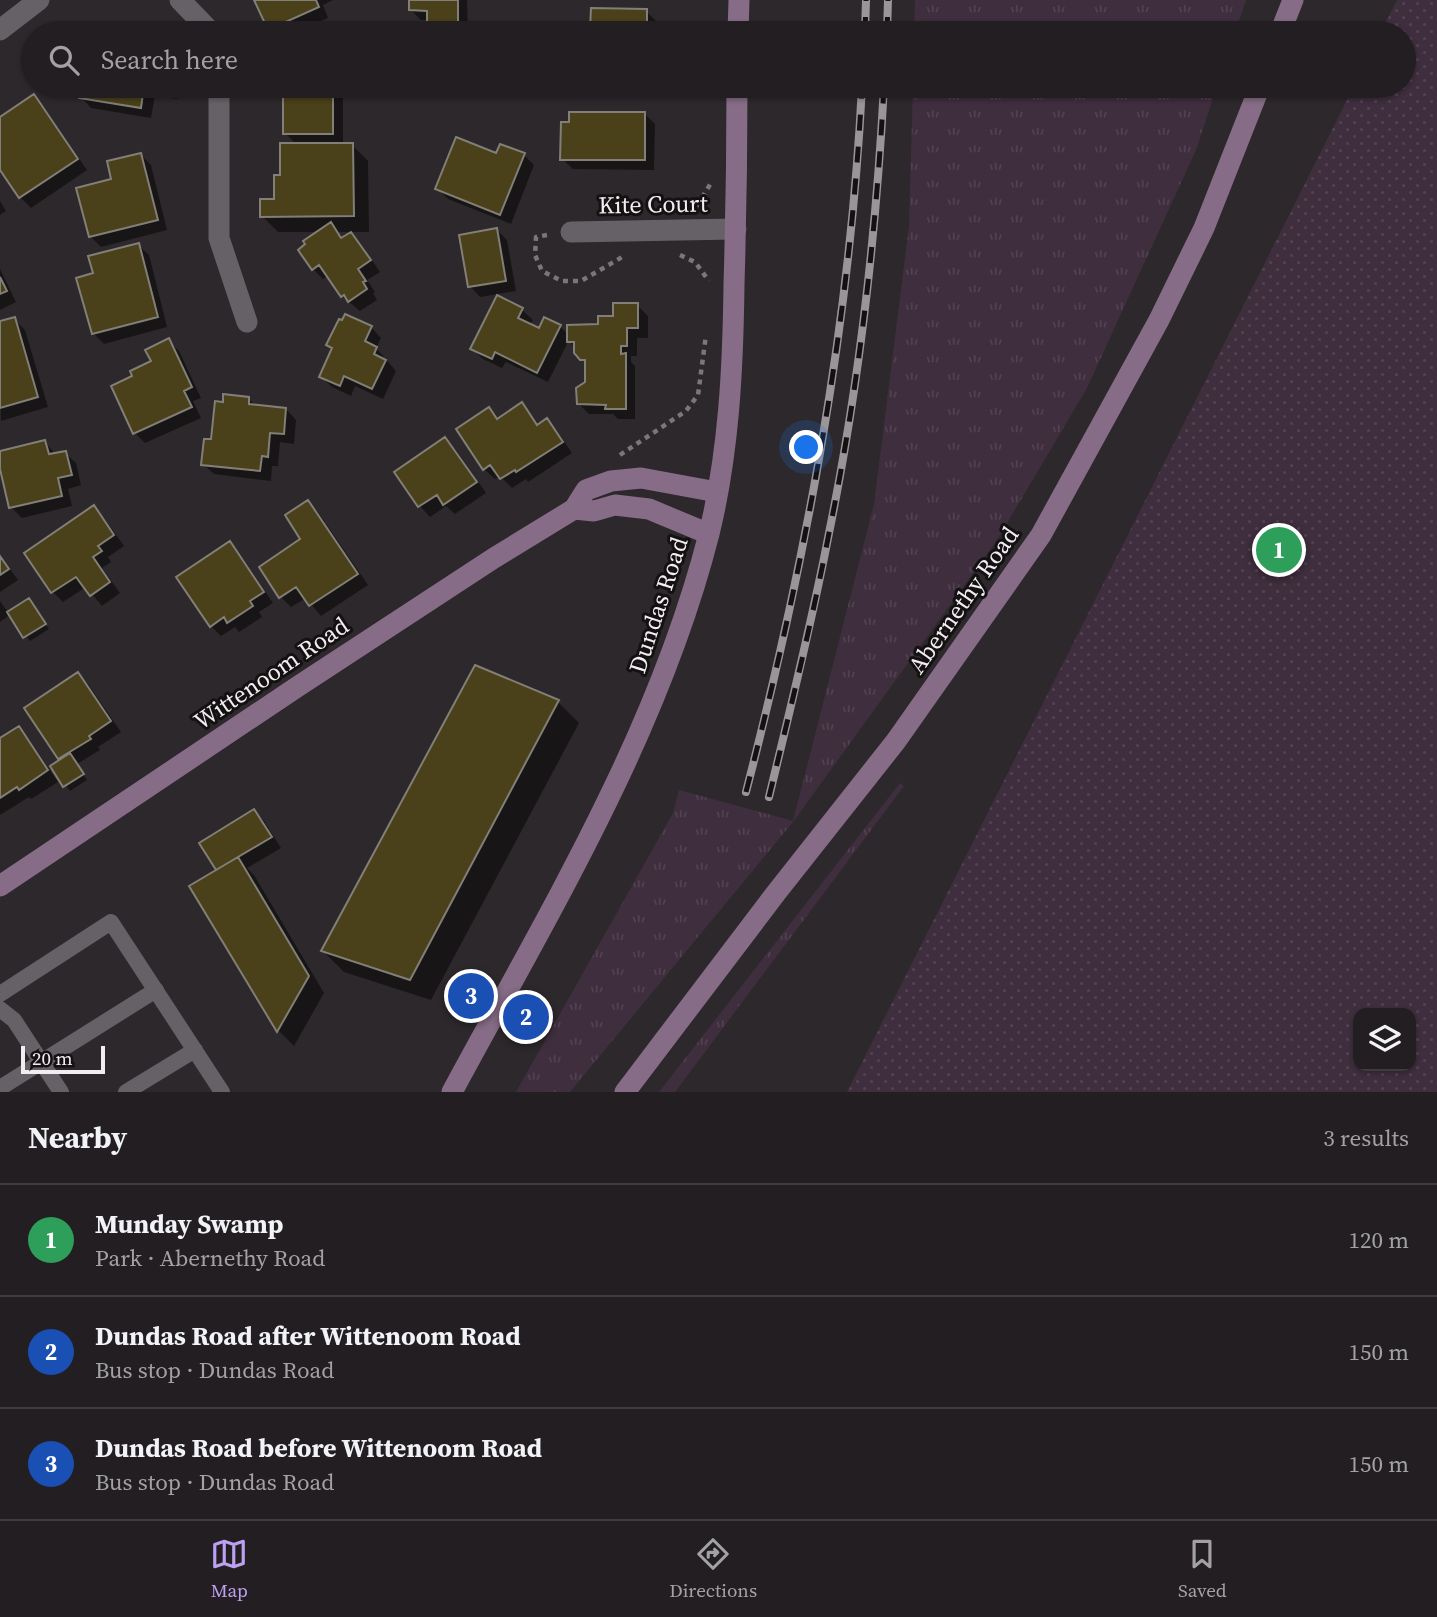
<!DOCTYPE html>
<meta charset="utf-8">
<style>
body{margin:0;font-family:"Source Serif 4",serif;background:#2e2b2e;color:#f1f3f6}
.controls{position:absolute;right:21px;bottom:21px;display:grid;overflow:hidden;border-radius:14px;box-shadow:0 2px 5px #0004}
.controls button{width:63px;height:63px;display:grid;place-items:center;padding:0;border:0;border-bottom:2px solid #3f3c3f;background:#221e21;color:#f1f3f6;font:35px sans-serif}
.scale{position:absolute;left:21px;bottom:18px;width:84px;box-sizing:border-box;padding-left:7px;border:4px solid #f1edf0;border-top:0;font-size:19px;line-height:24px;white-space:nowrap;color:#f1edf0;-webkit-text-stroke:5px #141113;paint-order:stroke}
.you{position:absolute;left:807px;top:448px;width:24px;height:24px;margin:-18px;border:5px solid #fff;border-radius:50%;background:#1a73e8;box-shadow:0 0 0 10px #1a73e833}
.badge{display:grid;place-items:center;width:46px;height:46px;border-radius:50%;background:#bca0f2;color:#fff;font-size:23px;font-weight:700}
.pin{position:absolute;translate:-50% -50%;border:4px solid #fff;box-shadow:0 2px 7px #0006}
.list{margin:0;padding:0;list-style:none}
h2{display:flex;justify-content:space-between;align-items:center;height:91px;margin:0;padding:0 28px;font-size:30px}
h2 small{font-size:23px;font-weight:400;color:#a2a2a5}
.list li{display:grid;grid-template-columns:46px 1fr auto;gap:21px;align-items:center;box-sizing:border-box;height:112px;padding:0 28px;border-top:2px solid #3f3c3f}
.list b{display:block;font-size:26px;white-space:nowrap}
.list p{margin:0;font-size:23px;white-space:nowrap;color:#a2a2a5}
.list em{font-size:23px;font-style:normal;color:#a2a2a5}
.icon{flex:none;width:38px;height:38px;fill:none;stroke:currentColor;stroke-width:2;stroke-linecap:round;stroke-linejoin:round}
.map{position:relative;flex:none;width:1437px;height:1092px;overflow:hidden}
.search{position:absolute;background:#221e21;box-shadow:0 2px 5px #0004;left:21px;right:21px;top:21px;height:77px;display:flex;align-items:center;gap:18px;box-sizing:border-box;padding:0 24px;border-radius:38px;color:#a2a2a5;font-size:26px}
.sheet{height:427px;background:#221e21}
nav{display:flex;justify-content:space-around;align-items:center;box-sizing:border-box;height:98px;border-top:2px solid #3f3c3f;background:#221e21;font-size:19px;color:#a2a2a5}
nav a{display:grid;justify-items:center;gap:4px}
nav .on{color:#bca0f2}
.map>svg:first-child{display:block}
.grass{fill:url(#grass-tufts)}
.park{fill:url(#park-dots);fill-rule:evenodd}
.shadow{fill:#0007}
.building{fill:#4a4019;stroke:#817f77;stroke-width:2}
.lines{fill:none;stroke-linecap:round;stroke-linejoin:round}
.path{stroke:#7a7679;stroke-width:4.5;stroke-dasharray:5 5;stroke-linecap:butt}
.lane{stroke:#666166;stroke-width:16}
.street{stroke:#666166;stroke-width:21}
.secondary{stroke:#866c86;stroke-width:21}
.rail-casing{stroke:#9a9599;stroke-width:8}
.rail{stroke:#141113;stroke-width:5;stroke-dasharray:16;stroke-linecap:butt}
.labels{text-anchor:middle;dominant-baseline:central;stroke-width:6;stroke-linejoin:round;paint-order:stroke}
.street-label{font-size:24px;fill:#f1edf0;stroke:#141113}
</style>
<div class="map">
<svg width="1437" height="1092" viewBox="0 0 1437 1092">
<defs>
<pattern id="grass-tufts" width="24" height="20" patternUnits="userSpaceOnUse" patternTransform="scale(1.75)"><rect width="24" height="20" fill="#3f2e3e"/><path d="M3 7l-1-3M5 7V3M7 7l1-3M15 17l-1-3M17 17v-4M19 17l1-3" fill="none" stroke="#524251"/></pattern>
<pattern id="park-dots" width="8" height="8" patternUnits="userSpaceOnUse" patternTransform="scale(1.75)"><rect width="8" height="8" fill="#3f2e3e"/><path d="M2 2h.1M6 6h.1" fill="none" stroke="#524251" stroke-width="1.8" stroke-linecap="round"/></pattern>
</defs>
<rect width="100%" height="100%" fill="#2d282c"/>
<path class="grass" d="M 915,0 L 1246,0 L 1235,33 L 914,33 Z
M 913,86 L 1217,86 L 1196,150 L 1087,388 L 997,540 L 793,822 L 570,1092 L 516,1092 L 673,813 L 679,790 L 793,821 L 874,504 L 909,226 Z
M 900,783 L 904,786 L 675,1092 L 659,1092 Z"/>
<path class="park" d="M 1397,0 L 1437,0 L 1437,1092 L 847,1092 L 1354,86 L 1404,86 L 1404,33 L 1380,33 ZM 1358,1013 L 1411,1013 L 1411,1066 L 1358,1066 Z"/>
<path class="shadow" d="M 256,0 L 333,0 L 323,5 L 328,18 L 293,33 L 274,33 L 269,29 Z
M 411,0 L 467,0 L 468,32 L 439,32 L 428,20 L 421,20 L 411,10 Z
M 646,11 L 657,22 L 657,33 L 580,33 L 580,31 L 592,31 Z
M 83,86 L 179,86 L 177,99 L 155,95 L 151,118 L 91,108 L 81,97 Z
M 285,86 L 343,86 L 343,145 L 352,145 L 368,161 L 369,232 L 338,232 L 343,239 L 351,234 L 361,244 L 380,272 L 367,280 L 375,292 L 373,293 L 377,300 L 360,311 L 342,296 L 328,276 L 323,279 L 313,269 L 319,232 L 278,232 L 262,216 L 276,201 L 282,176 L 297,145 L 285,133 Z
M 519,86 L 550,86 L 548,95 L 525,93 Z
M 34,96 L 44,107 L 87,170 L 31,208 L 20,197 L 0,167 L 0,119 Z
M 644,113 L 655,124 L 654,170 L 573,169 L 562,159 Z
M 141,155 L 151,165 L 167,230 L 101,247 L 90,236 L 114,180 Z
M 524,155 L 534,165 L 511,224 L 448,199 L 437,188 Z
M 0,201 L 6,211 L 0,215 Z
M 497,230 L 507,240 L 516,291 L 480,297 L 470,286 Z
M 138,245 L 149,255 L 167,327 L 104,344 L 93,333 Z
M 0,269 L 16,302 L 0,310 Z
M 498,297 L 522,310 L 533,320 L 530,325 L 540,330 L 560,326 L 569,336 L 600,326 L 637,305 L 648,316 L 648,338 L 637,338 L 637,356 L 631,356 L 631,362 L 635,366 L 635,419 L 618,419 L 613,414 L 589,414 L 578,403 L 586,382 L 586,364 L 569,340 L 548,382 L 506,362 L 502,368 L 483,359 L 472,349 Z
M 14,319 L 25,330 L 48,407 L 1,421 L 0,323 Z
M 371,327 L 381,338 L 376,348 L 396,371 L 383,399 L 355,386 L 351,396 L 332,387 L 321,377 Z
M 168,340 L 179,351 L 201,398 L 193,401 L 201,418 L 145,443 L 135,433 L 135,377 L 153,362 Z
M 248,398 L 256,406 L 286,409 L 296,420 L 294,444 L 280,442 L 278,466 L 272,466 L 271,481 L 214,474 L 203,464 L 224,404 Z
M 522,405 L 539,426 L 547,421 L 557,431 L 572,453 L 528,482 L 526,479 L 512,488 L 500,476 L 495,479 L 484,469 L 488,410 L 499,420 Z
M 445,439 L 456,450 L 486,493 L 455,514 L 446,506 L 430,517 L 420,506 L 396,472 Z
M 45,442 L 56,455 L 65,453 L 76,463 L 81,485 L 68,489 L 72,506 L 22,518 L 11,507 L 0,461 L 0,452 Z
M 308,502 L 318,512 L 368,585 L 321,616 L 306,598 L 291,607 L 281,597 L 303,540 Z
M 93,507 L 104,518 L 124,546 L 108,557 L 111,562 L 102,568 L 120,593 L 102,606 L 86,587 L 63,602 L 53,592 L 26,554 Z
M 230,543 L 240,554 L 273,603 L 259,612 L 262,617 L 239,632 L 235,627 L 221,636 L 211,626 Z
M 0,555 L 18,580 L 0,592 Z
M 0,601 L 9,614 L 29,601 L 49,629 L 30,641 L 11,614 L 0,622 Z
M 476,667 L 558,702 L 579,723 L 431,1000 L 344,972 L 323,951 Z
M 78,674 L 88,684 L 121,732 L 98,747 L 100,750 L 77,764 L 87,780 L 70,791 L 52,766 L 61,760 L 59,758 Z
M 19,728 L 29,739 L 58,782 L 31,799 L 29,797 L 0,815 L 0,741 Z
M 254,811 L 264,821 L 281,848 L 247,868 L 254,875 L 324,993 L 294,1046 L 279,1031 L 191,886 L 219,870 L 217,869 Z"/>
<path class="building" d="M 254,0 L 316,0 L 319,7 L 268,30 Z
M 409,0 L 458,0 L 458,22 L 427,22 L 427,11 L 409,10 Z
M 591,8 L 647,9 L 647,33 L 579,33 L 579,29 L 590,30 Z
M 488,25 L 545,32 L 545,33 L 487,33 Z
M 81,86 L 167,86 L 167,90 L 144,86 L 141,108 L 79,98 Z
M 283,86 L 333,86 L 333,134 L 283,134 Z
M 34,94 L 78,159 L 19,198 L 0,170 L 0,117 Z
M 569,112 L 645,112 L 645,160 L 560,160 L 561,122 L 569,122 Z
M 456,137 L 496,153 L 500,144 L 525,153 L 500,215 L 435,189 Z
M 280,143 L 353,143 L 354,216 L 260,217 L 260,199 L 274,199 L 274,175 L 280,175 Z
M 141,153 L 158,220 L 89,237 L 76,188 L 111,179 L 107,161 Z
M 331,222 L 341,238 L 351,232 L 371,260 L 358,269 L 366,281 L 363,282 L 367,289 L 348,302 L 344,295 L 341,297 L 319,265 L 312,270 L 298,250 L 305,244 L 303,241 Z
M 497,228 L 506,281 L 468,287 L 459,235 Z
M 139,243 L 158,317 L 92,334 L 76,278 L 93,273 L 88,256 Z
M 0,277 L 7,291 L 0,294 Z
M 497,295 L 523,308 L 518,318 L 539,328 L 544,317 L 561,325 L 537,373 L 495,352 L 492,359 L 470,349 Z
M 613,303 L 638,303 L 638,328 L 627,328 L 627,346 L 621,346 L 621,354 L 626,353 L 626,409 L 605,409 L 606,405 L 577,404 L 576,388 L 585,382 L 585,360 L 580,360 L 574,353 L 574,342 L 567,342 L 567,325 L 598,324 L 598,316 L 613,316 Z
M 345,314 L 372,326 L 365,341 L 377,347 L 374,354 L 386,360 L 372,389 L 344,376 L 340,386 L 319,377 L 332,348 L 326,345 L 339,319 L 342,320 Z
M 15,317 L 38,397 L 0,408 L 0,321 Z
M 169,338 L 192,387 L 184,391 L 192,407 L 133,434 L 111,386 L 132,376 L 130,371 L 151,361 L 145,350 Z
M 223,394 L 249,397 L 249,404 L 286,408 L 284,434 L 270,433 L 268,457 L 262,456 L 260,471 L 201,465 L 204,439 L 211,439 L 215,401 L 223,402 Z
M 522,402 L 537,425 L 547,418 L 563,442 L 516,472 L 515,470 L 500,479 L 490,465 L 483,470 L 456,429 L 489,407 L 497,419 Z
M 445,437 L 477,482 L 443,505 L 437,495 L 418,507 L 394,472 Z
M 45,440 L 49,454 L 66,451 L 72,475 L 58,478 L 62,496 L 9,508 L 0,469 L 0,451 Z
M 308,500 L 358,574 L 309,606 L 296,587 L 279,598 L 259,567 L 300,539 L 285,515 Z
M 94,505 L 114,535 L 98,546 L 102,551 L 93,557 L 110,582 L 90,596 L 76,577 L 51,593 L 24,553 Z
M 230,541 L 264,592 L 250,601 L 253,606 L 227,623 L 224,617 L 210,627 L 176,577 Z
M 0,556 L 9,569 L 0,575 Z
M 29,598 L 46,624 L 23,638 L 7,612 Z
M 475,665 L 559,700 L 410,980 L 321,951 Z
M 78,672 L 111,721 L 89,736 L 91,739 L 58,759 L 24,708 Z
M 19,726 L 48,770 L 19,790 L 17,787 L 0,798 L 0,738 Z
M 70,753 L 84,774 L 63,787 L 50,766 Z
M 254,809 L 272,837 L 216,870 L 199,843 Z
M 238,857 L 309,976 L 277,1032 L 189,886 Z"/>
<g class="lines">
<path class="path" d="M 697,206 L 711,183
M 547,235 L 536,237 L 535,255 L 542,271 L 562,281 L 581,281 L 624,256
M 680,255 L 695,262 L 709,281
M 620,455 L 686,411 L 698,395 L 706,335"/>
<path class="lane" d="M 0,994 L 111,922 L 222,1092
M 0,1009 L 14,1020 L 61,1092
M 0,1088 L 156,990
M 126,1092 L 195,1050"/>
<path class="street" d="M 180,0 L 208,29 L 209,33
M 0,30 L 39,0
M 219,86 L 219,238 L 247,322
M 571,232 L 736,229"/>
<path class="secondary" d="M 738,33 L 739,0
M 1280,33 L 1293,0
M 574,509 L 594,511 L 615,505 L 649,509 L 709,534
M 0,886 L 297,687 L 494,558 L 574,509 L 586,490 L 611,481 L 641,478 L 717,492
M 452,1092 C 549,912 658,734 709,534 C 729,452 733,368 734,284 C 736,218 737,152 737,86
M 625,1092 L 776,893 L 896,741 L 1041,535 L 1159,320 L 1204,228 L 1260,86"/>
<defs>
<path id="rail" d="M 865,33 L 866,0
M 887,33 L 888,0
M 746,792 C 806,560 850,325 862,86
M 769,797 C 790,710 812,622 829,533 C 859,386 876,236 884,86"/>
</defs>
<use href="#rail" class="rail-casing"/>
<use href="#rail" class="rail"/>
</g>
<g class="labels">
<g class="street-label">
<text transform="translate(653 204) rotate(-1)">Kite Court</text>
<text transform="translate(963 600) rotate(-55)">Abernethy Road</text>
<text transform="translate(658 605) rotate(-72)">Dundas Road</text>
<text transform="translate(271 673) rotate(-34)">Wittenoom Road</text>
</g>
</g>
</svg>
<div class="controls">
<button><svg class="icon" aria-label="layers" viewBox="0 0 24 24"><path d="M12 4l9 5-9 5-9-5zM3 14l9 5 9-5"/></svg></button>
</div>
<div class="scale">20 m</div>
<div class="you"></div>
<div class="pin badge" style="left:1279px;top:550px;background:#2e9e5b">1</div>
<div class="pin badge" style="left:526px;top:1017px;background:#1a4fb4">2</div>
<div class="pin badge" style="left:471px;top:996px;background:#1a4fb4">3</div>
<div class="search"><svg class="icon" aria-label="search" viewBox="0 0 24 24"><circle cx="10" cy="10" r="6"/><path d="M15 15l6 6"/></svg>Search here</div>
</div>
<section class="sheet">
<h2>Nearby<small>3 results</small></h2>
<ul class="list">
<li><span class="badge" style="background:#2e9e5b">1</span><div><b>Munday Swamp</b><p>Park · Abernethy Road</p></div><em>120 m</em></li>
<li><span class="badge" style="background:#1a4fb4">2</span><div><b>Dundas Road after Wittenoom Road</b><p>Bus stop · Dundas Road</p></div><em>150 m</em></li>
<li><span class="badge" style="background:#1a4fb4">3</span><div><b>Dundas Road before Wittenoom Road</b><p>Bus stop · Dundas Road</p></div><em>150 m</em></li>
</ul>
</section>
<nav>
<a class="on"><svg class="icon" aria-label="map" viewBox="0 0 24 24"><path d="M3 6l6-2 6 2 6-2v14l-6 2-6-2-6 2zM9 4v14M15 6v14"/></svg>Map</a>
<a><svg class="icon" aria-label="directions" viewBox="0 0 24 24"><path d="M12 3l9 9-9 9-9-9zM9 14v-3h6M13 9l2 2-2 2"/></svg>Directions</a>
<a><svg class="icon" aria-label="saved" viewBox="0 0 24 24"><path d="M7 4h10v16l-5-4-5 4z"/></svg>Saved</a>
</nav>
